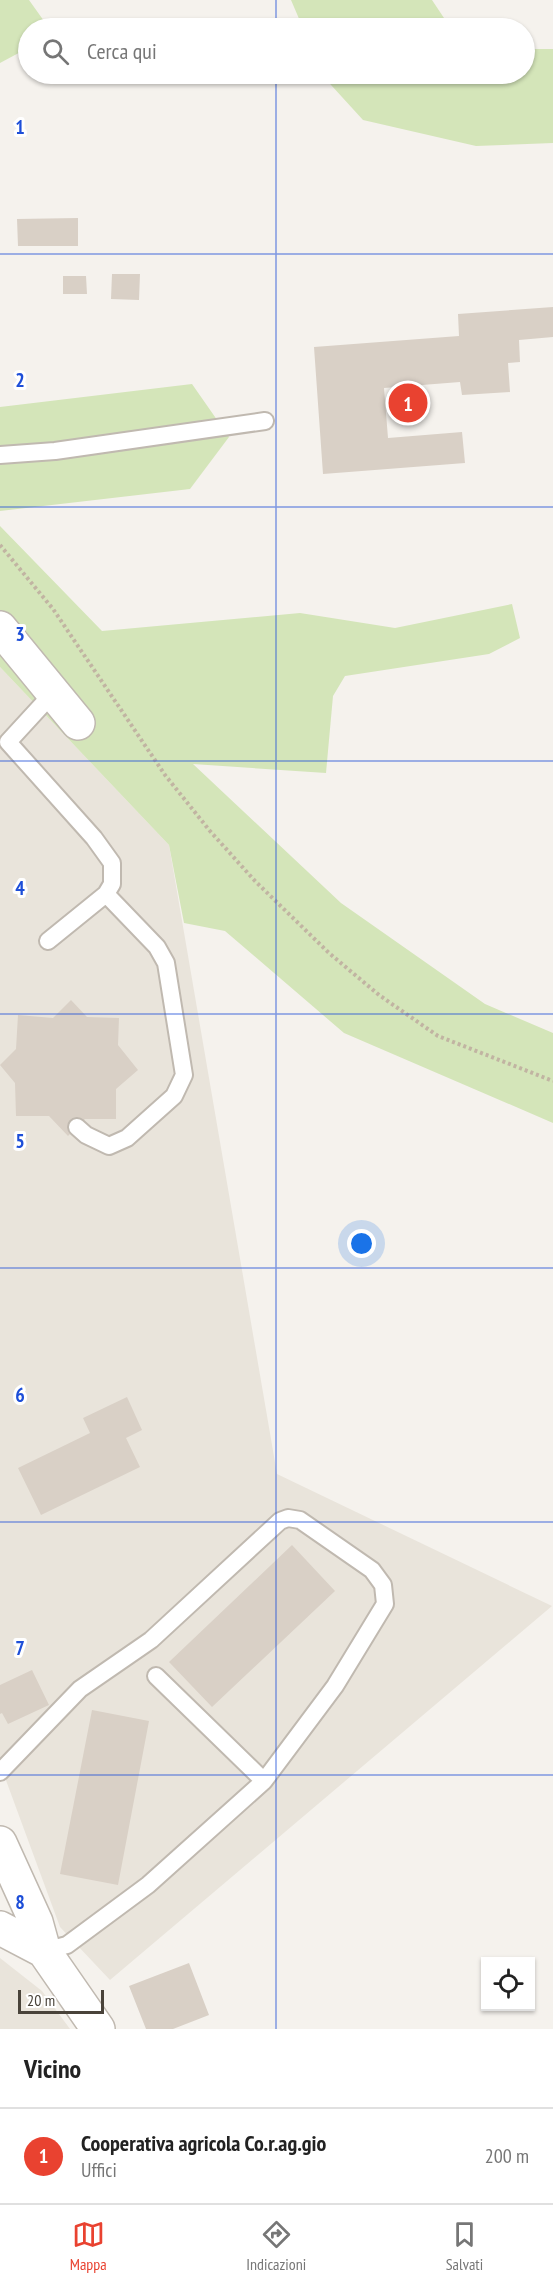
<!DOCTYPE html>
<html lang="it">
<style>
body{margin:0;font-family:"PT Sans Narrow",sans-serif;background:#f2f2f2;color:#222}
.controls{position:absolute;right:18px;bottom:18px;display:grid;overflow:hidden;border-radius:0px;box-shadow:0 2px 4px #0004}
.controls button{width:54px;height:54px;display:grid;place-items:center;padding:0;border:0;border-bottom:2px solid #e0e0e0;background:#fff;color:#222;font:30px sans-serif}
.scale{position:absolute;left:18px;bottom:15px;width:86px;box-sizing:border-box;padding-left:6px;border:3px solid #49433a;border-top:0;font-size:16px;line-height:21px;white-space:nowrap;color:#49433a;-webkit-text-stroke:4px #fff;paint-order:stroke}
.you{position:absolute;left:362px;top:1244px;width:21px;height:21px;margin:-15px;border:4px solid #fff;border-radius:50%;background:#1a73e8;box-shadow:0 0 0 9px #1a73e833}
.badge{display:grid;place-items:center;width:39px;height:39px;border-radius:50%;background:#e94230;color:#fff;font-size:20px;font-weight:700}
.pin{position:absolute;translate:-50% -50%;border:3px solid #fff;box-shadow:0 2px 6px #0006}
.list{margin:0;padding:0;list-style:none}
h2{display:flex;justify-content:space-between;align-items:center;height:78px;margin:0;padding:0 24px;font-size:26px}
h2 small{font-size:20px;font-weight:400;color:#767676}
.list li{display:grid;grid-template-columns:39px 1fr auto;gap:18px;align-items:center;box-sizing:border-box;height:96px;padding:0 24px;border-top:2px solid #e0e0e0}
.list b{display:block;font-size:22px;white-space:nowrap}
.list p{margin:0;font-size:20px;white-space:nowrap;color:#767676}
.list em{font-size:20px;font-style:normal;color:#767676}
.icon{flex:none;width:33px;height:33px;fill:none;stroke:currentColor;stroke-width:2;stroke-linecap:round;stroke-linejoin:round}
.map{position:relative;flex:none;width:553px;height:2029px;overflow:hidden}
.search{position:absolute;background:#fff;box-shadow:0 2px 4px #0004;left:18px;right:18px;top:18px;height:66px;display:flex;align-items:center;gap:15px;box-sizing:border-box;padding:0 21px;border-radius:33px;color:#767676;font-size:22px}
.sheet{height:174px;background:#fff}
nav{display:flex;justify-content:space-around;align-items:center;box-sizing:border-box;height:84px;border-top:2px solid #e0e0e0;background:#fff;font-size:16px;color:#767676}
nav a{display:grid;justify-items:center;gap:3px}
nav .on{color:#e94230}
.map>svg:first-child{display:block}
.residential{fill:#e9e4db}
.green{fill:#d4e5b9}
.building{fill:#d9d0c6}
.lines{fill:none;stroke-linecap:round;stroke-linejoin:round}
.lane-casing{stroke:#c0b9b0;stroke-width:20}
.street-casing{stroke:#c0b9b0;stroke-width:36}
.path{stroke:#c1b4a2;stroke-width:4;stroke-dasharray:3 3;stroke-linecap:butt}
.lane{stroke:#fff;stroke-width:16}
.street{stroke:#fff;stroke-width:33}
.grid{fill:none;stroke:#1d4ed8;stroke-width:1.5;stroke-opacity:0.55}
.grid-label{font-size:20px;text-anchor:middle;font-weight:bold;fill:#1d4ed8;stroke:#fff;stroke-width:6;stroke-linejoin:round;paint-order:stroke}
</style>
<div class="map">
<svg width="553" height="2029" viewBox="0 0 553 2029">
<rect width="100%" height="100%" fill="#f5f2ed"/>
<path class="residential" d="M 0,667 L 169,845 L 277,1474 L 552,1606 L 110,1980 L 60,1927 L 0,1764 Z
M 0,1958 L 42,1991 L 70,2029 L 0,2029 Z"/>
<path class="green" d="M 0,0 L 29,0 L 49,28 L 28,28 L 28,48 L 0,63 Z
M 291,0 L 432,0 L 446,21 L 463,28 L 303,28 Z
M 525,49 L 553,49 L 553,143 L 476,146 L 363,120 L 321,74 L 524,74 Z
M 192,384 L 229,437 L 190,489 L 0,511 L 0,407 Z
M 0,526 L 102,631 L 300,613 L 395,628 L 512,604 L 520,638 L 489,654 L 345,676 L 333,696 L 326,773 L 193,764 L 341,903 L 485,1004 L 553,1033 L 553,1123 L 344,1033 L 225,931 L 184,923 L 169,845 L 0,667 Z"/>
<path class="building" d="M 78,218 L 78,246 L 18,246 L 17,219 Z
M 112,274 L 140,274 L 139,300 L 111,299 Z
M 63,276 L 86,276 L 87,294 L 63,294 Z
M 553,307 L 553,337 L 519,340 L 520,362 L 508,363 L 510,392 L 462,395 L 460,382 L 384,388 L 388,438 L 462,432 L 465,463 L 323,474 L 314,347 L 459,336 L 458,314 Z
M 71,1000 L 87,1017 L 119,1018 L 118,1045 L 138,1070 L 116,1089 L 116,1119 L 85,1119 L 68,1136 L 49,1116 L 16,1116 L 15,1083 L 0,1065 L 16,1049 L 18,1015 L 53,1018 Z
M 127,1397 L 142,1430 L 126,1438 L 140,1467 L 41,1515 L 18,1468 L 90,1433 L 83,1418 Z
M 292,1545 L 335,1591 L 212,1707 L 169,1662 Z
M 32,1670 L 49,1705 L 8,1724 L 2,1713 L 0,1714 L 0,1685 Z
M 92,1710 L 149,1721 L 118,1885 L 60,1874 Z
M 189,1963 L 209,2015 L 173,2029 L 146,2029 L 129,1986 Z"/>
<g class="lines">
<defs>
<path id="lane" d="M 0,455 L 55,451 L 265,421
M 48,941 L 106,894 L 112,884 L 112,863 L 94,838 L 8,742 L 53,693
M 77,1127 L 86,1135 L 109,1146 L 127,1138 L 174,1096 L 184,1075 L 166,963 L 157,947 L 106,894
M 156,1676 L 264,1781
M 0,1772 L 80,1689 L 151,1640 L 280,1521 L 288,1518 L 300,1520 L 372,1570 L 383,1585 L 385,1604 L 335,1686 L 264,1781 L 148,1885 L 67,1945 L 44,1951"/>
<path id="street" d="M 0,628 L 78,723
M 0,1843 L 36,1922 L 44,1951
M 0,1928 L 44,1951 L 98,2029"/>
</defs>
<use href="#lane" class="lane-casing"/>
<use href="#street" class="street-casing"/>
<path class="path" d="M 0,545 L 53,609 L 165,775 L 210,831 L 255,881 L 329,953 L 379,995 L 438,1036 L 553,1081"/>
<use href="#lane" class="lane"/>
<use href="#street" class="street"/>
</g>
<path class="grid" d="M 276,0 L 276,28M 276,74 L 276,2029M 0,254 L 553,254M 0,507 L 553,507M 0,761 L 553,761M 0,1014 L 553,1014M 0,1268 L 553,1268M 0,1522 L 553,1522M 0,1775 L 553,1775"/>
<g class="grid-label">
<text x="20" y="134">1</text>
<text x="20" y="387">2</text>
<text x="20" y="641">3</text>
<text x="20" y="895">4</text>
<text x="20" y="1148">5</text>
<text x="20" y="1402">6</text>
<text x="20" y="1655">7</text>
<text x="20" y="1909">8</text>
</g>
</svg>
<div class="controls">
<button><svg class="icon" aria-label="locate" viewBox="0 0 24 24"><circle cx="12" cy="12" r="6"/><path d="M12 2v4M12 18v4M2 12h4M18 12h4"/></svg></button>
</div>
<div class="scale">20 m</div>
<div class="you"></div>
<div class="pin badge" style="left:408px;top:403px">1</div>
<div class="search"><svg class="icon" aria-label="search" viewBox="0 0 24 24"><circle cx="10" cy="10" r="6"/><path d="M15 15l6 6"/></svg>Cerca qui</div>
</div>
<section class="sheet">
<h2>Vicino<small></small></h2>
<ul class="list">
<li><span class="badge">1</span><div><b>Cooperativa agricola Co.r.ag.gio</b><p>Uffici</p></div><em>200 m</em></li>
</ul>
</section>
<nav>
<a class="on"><svg class="icon" aria-label="map" viewBox="0 0 24 24"><path d="M3 6l6-2 6 2 6-2v14l-6 2-6-2-6 2zM9 4v14M15 6v14"/></svg>Mappa</a>
<a><svg class="icon" aria-label="directions" viewBox="0 0 24 24"><path d="M12 3l9 9-9 9-9-9zM9 14v-3h6M13 9l2 2-2 2"/></svg>Indicazioni</a>
<a><svg class="icon" aria-label="saved" viewBox="0 0 24 24"><path d="M7 4h10v16l-5-4-5 4z"/></svg>Salvati</a>
</nav>
